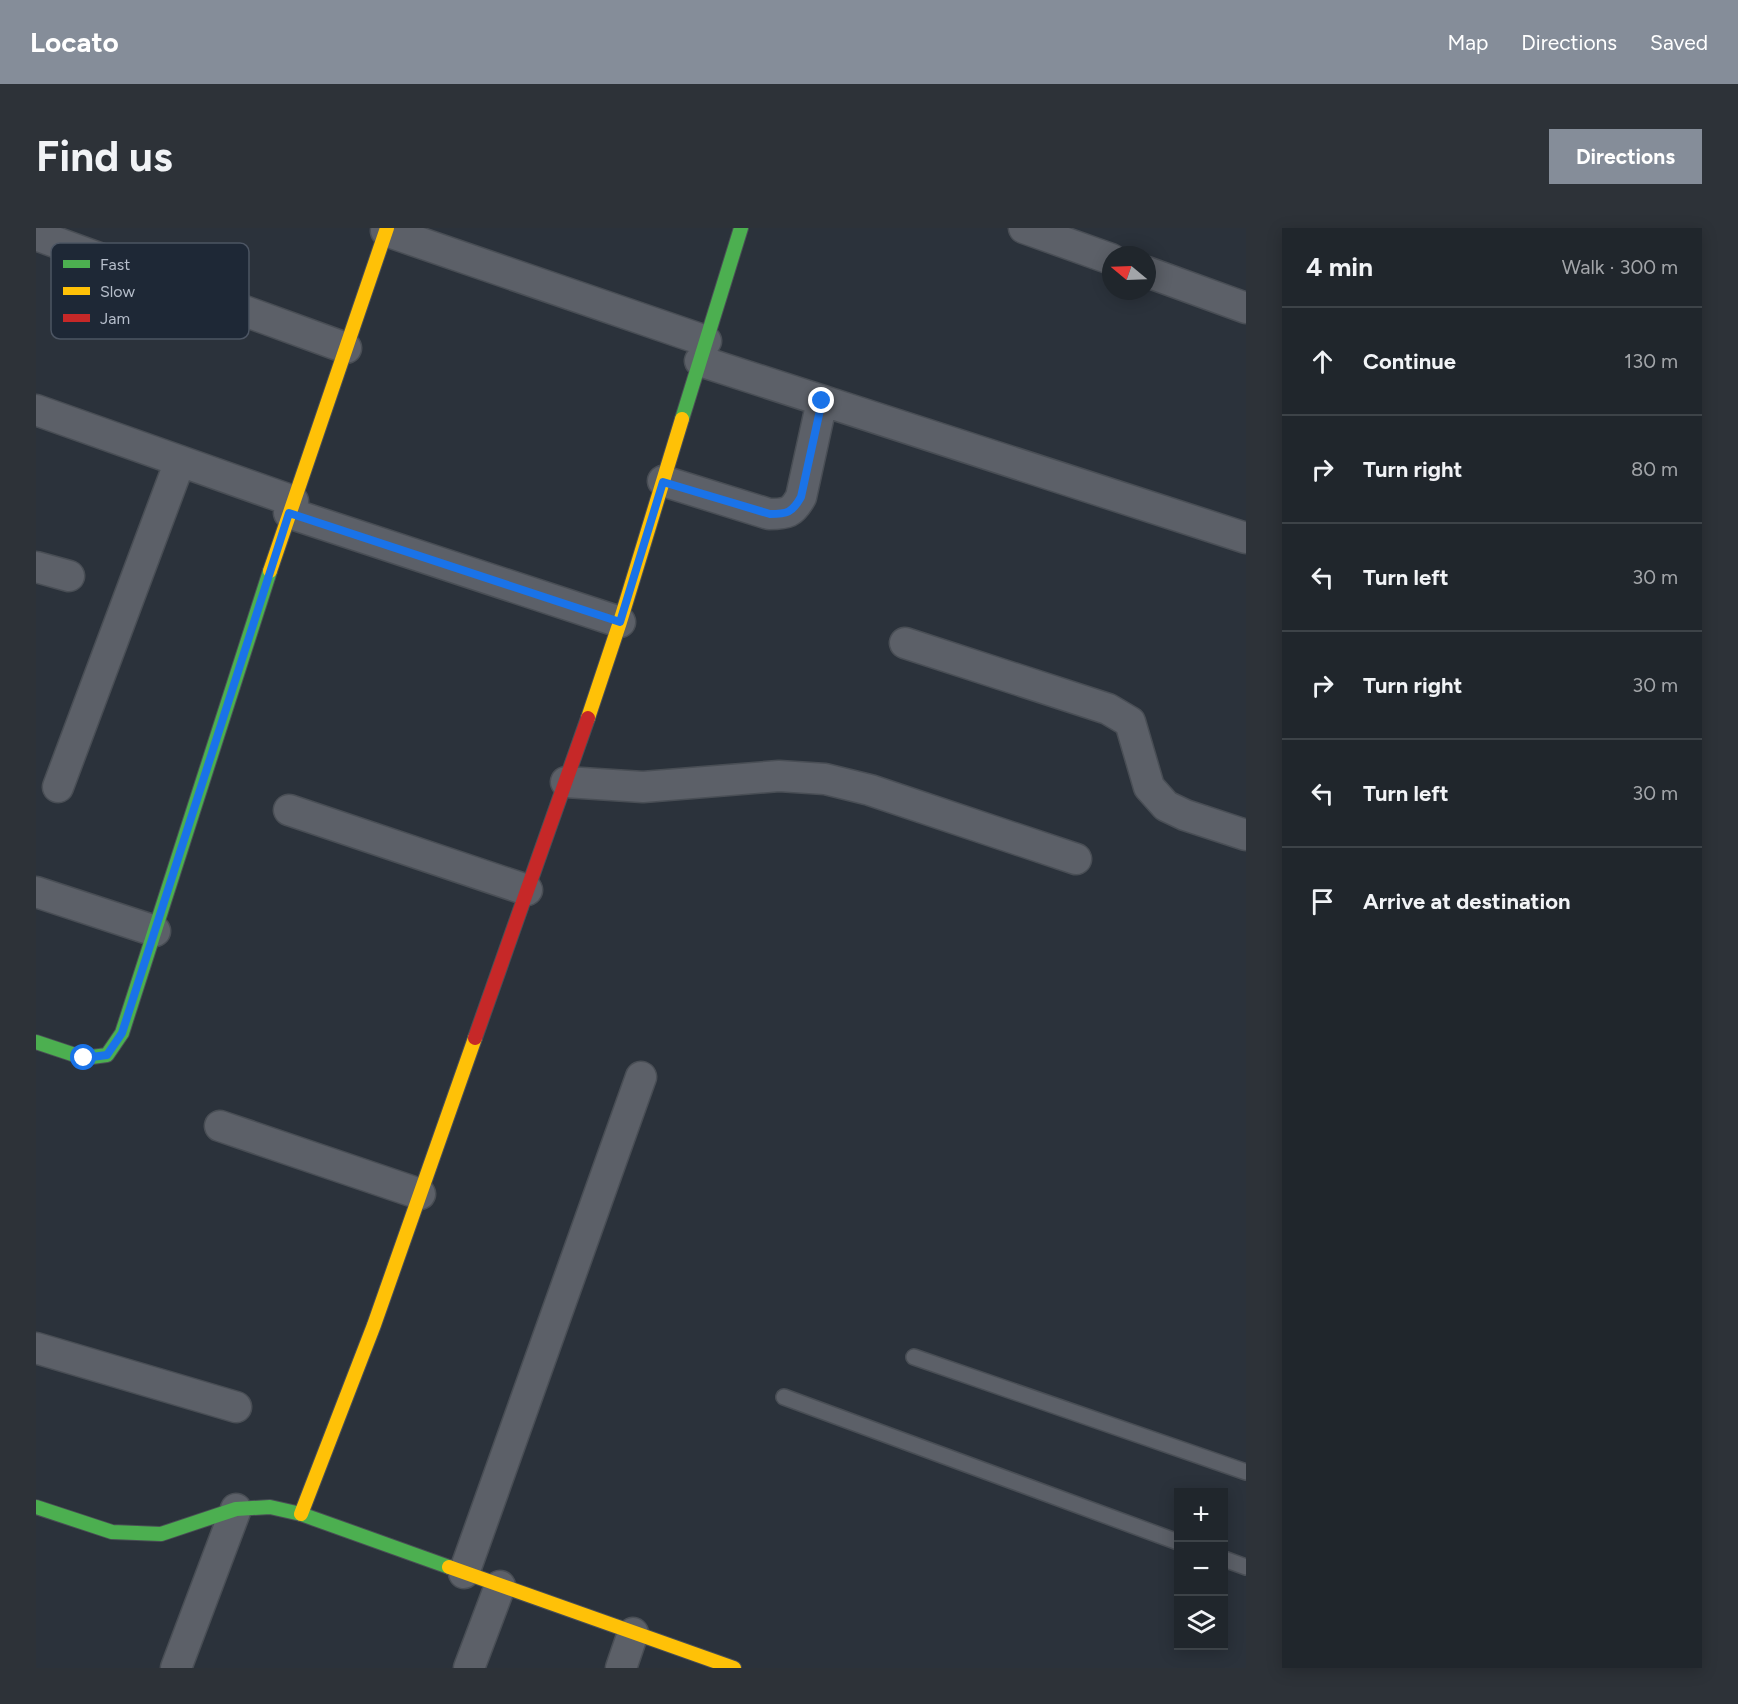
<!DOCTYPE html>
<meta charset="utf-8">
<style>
body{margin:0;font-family:Figtree,sans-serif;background:#2d3238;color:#f1f3f6}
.controls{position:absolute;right:18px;bottom:18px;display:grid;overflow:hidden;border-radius:0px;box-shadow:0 3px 15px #0003}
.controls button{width:54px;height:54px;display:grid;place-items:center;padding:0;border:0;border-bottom:2px solid #3d4348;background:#20262c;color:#f1f3f6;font:30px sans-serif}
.compass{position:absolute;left:1066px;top:18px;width:54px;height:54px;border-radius:50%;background:#20262c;box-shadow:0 3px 15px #0003;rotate:289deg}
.stop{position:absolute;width:18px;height:18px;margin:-14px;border:4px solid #1a73e8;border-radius:50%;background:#fff}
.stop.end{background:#1a73e8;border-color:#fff;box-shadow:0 2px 6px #0008}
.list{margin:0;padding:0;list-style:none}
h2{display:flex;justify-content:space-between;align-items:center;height:78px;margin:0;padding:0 24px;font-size:26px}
h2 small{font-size:20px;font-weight:400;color:#a2a5a9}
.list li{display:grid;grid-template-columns:39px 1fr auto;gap:18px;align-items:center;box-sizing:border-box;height:108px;padding:0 24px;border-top:2px solid #3d4348}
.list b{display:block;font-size:22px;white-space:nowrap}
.list em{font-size:20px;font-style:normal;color:#a2a5a9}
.icon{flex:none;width:33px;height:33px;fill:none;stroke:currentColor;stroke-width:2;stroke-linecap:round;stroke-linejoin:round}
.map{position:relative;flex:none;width:1210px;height:1440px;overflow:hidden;border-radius:0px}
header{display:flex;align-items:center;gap:36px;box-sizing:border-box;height:84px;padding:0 30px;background:#858d99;color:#fff}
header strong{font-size:28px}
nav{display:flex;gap:33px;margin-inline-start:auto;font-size:21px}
.intro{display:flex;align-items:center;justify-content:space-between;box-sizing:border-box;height:144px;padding:0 36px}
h1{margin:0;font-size:42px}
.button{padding:15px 27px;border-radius:0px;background:#858d99;color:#fff;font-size:21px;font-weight:700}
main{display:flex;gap:36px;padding:0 36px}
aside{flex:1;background:#20262c;border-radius:0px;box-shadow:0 3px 15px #0003}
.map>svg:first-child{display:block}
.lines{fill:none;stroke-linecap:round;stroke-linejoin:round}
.lane-casing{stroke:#494e55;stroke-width:18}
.street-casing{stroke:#494e55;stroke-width:33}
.fast-casing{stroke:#494e55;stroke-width:16}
.slow-casing{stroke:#494e55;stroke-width:16}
.jam-casing{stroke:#494e55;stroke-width:16}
.lane{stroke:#5c6068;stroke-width:15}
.street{stroke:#5c6068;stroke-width:30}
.fast{stroke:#4caf50;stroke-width:14}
.slow{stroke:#ffc107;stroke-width:14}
.jam{stroke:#c62828;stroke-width:14}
.route{stroke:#1a73e8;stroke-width:8}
.key{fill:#1e2836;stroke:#4c5563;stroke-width:1.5}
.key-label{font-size:16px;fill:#b6becb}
</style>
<header>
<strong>Locato</strong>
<nav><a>Map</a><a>Directions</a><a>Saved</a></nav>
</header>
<div class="intro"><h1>Find us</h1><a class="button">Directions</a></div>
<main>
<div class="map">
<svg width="1210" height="1440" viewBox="0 0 1210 1440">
<rect width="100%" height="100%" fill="#2b323b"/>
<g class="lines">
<defs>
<path id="lane" d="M 878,1129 L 1210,1244
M 748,1169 L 1142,1314
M 1188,1331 L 1210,1339"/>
<path id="street" d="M 988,0 L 1075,31
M 350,3 L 670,113
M 0,7 L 310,120
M 1111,44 L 1210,80
M 664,133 L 1210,310
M 0,182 L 257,273
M 627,253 L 733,286 C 751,286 756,285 765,269 L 786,173
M 253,285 L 584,394
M 0,339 L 33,348
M 869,415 L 1072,481 L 1094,494 L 1113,559 L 1130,578 L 1149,587 L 1210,607
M 530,554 L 607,559 L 743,548 L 789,551 L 834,562 L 1040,631
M 22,559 L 144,233
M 253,582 L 491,662
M 0,664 L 119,703
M 184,898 L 384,966
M 0,1120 L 200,1179
M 428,1345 L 605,849
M 140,1440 L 200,1281
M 433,1440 L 464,1358
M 585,1440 L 597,1405"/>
<path id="fast" d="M 646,191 L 705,0
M 0,814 L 48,830 L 71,827 L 86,805 L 234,343
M 0,1279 L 76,1304 L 125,1306 L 200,1281 L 234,1279 L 265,1286 L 413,1339"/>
<path id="slow" d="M 234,343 L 351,0
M 552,490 L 584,394 L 646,191
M 265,1286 L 338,1097 L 439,810
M 413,1339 L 698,1440"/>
<path id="jam" d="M 439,810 L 552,490"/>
</defs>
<use href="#lane" class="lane-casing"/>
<use href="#street" class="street-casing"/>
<use href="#fast" class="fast-casing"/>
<use href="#slow" class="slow-casing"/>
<use href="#jam" class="jam-casing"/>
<use href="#lane" class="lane"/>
<use href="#street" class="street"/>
<use href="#fast" class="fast"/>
<use href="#slow" class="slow"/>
<use href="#jam" class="jam"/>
</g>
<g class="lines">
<path class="route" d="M 48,830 L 71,827 L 86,805 L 253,285 L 584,394 L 627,254 L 734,286 C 751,286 756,285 765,269 L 786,173"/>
</g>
<rect x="15" y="15" width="198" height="96" rx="9" class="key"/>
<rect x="27" y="32" width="27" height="8" fill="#4caf50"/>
<rect x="27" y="59" width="27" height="8" fill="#ffc107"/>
<rect x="27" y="86" width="27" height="8" fill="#c62828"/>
<g class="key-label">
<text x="64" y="42">Fast</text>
<text x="64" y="69">Slow</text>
<text x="64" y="96">Jam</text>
</g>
</svg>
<div class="controls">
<button>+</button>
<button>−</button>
<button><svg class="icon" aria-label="layers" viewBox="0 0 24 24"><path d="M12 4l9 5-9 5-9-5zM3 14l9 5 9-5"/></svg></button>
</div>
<svg class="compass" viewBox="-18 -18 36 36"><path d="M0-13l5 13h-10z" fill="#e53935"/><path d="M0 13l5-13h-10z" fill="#a2a5a9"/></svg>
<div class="stop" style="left:48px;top:830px"></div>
<div class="stop end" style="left:786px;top:173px"></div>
</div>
<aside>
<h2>4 min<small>Walk · 300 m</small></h2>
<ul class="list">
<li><svg class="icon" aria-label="ahead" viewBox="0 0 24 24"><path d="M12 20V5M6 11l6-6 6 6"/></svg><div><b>Continue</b></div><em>130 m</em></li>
<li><svg class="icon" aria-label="right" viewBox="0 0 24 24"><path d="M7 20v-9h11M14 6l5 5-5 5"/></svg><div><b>Turn right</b></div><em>80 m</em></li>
<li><svg class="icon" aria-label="left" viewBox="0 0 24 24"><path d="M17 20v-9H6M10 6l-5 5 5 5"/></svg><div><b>Turn left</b></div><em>30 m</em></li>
<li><svg class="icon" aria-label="right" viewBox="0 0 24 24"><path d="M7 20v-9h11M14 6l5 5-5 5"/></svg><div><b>Turn right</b></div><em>30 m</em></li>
<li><svg class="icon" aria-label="left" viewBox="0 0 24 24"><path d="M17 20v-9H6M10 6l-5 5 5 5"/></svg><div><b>Turn left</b></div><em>30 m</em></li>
<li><svg class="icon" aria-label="arrive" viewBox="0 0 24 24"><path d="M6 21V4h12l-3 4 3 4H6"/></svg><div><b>Arrive at destination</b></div></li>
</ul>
</aside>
</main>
